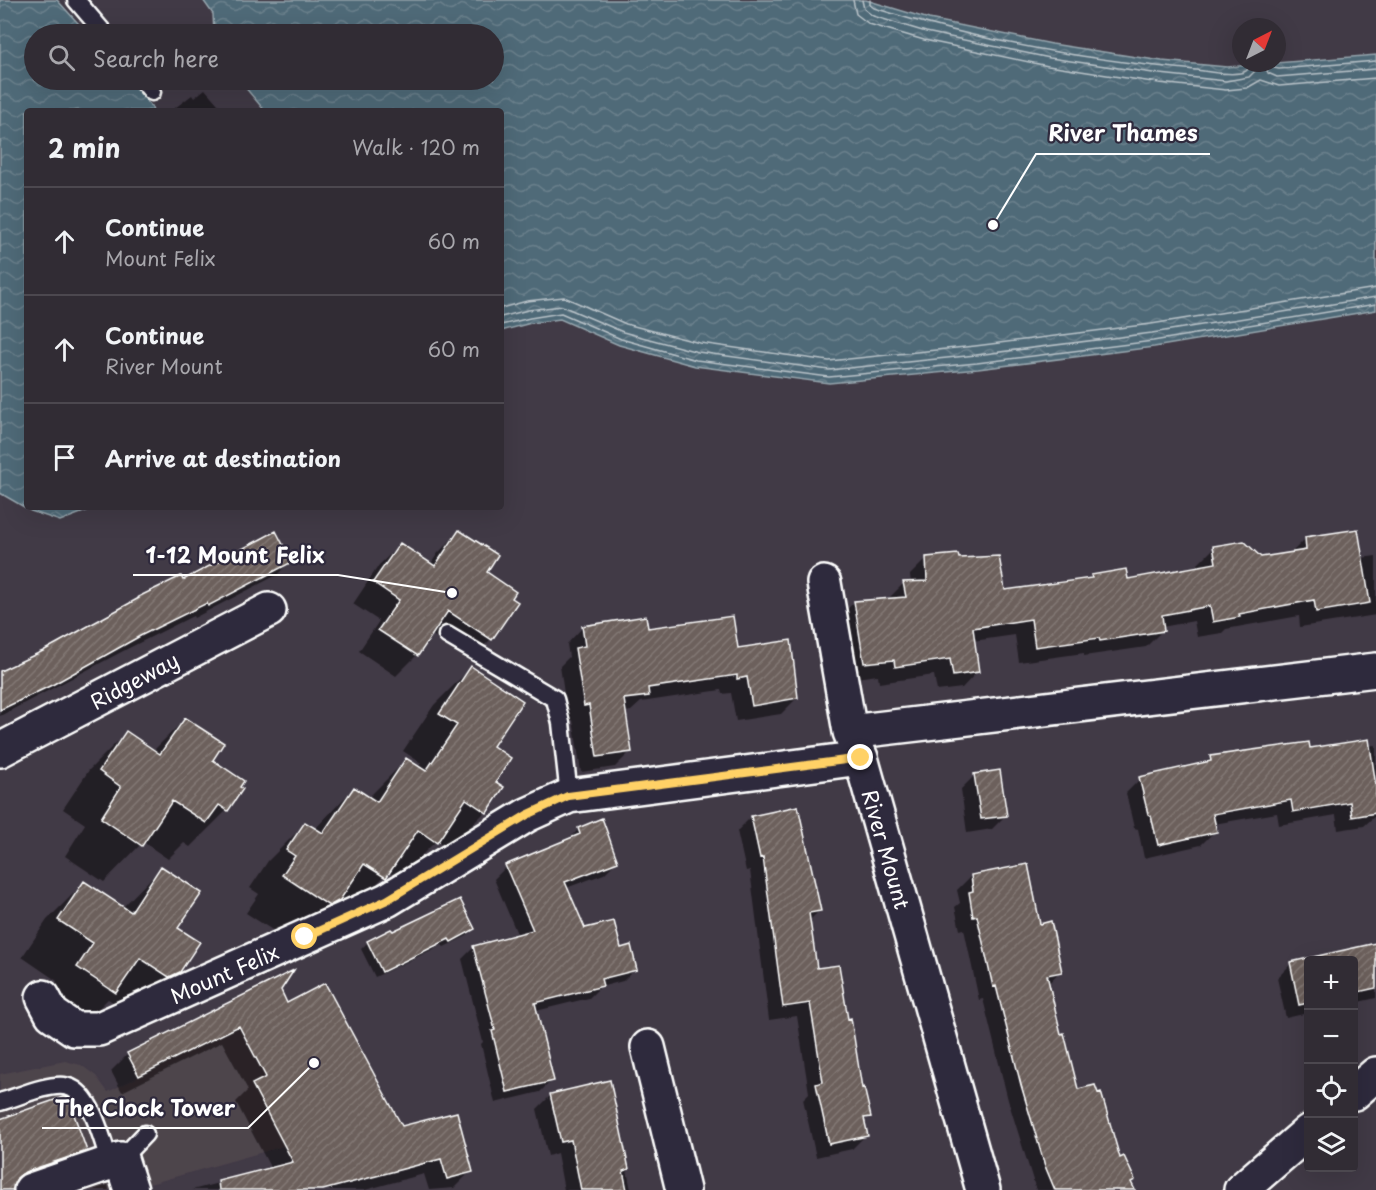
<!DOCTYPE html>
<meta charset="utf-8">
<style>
body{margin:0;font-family:"Playpen Sans",sans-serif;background:#39343c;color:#f1f3f6}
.controls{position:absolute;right:18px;bottom:18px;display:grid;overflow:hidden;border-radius:6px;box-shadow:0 6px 24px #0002}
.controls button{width:54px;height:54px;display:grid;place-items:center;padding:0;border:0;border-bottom:2px solid #4c484f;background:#312c34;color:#f1f3f6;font:30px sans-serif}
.compass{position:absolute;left:1232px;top:18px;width:54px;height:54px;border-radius:50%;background:#312c34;box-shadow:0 6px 24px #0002;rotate:42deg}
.stop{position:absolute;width:18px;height:18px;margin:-14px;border:4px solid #ffd166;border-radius:50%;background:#fff}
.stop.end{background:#ffd166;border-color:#fff;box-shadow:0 2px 6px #0008}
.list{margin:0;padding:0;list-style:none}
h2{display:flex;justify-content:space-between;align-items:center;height:78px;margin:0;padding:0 24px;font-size:26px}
h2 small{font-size:20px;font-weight:400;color:#a8a7ac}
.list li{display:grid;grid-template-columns:39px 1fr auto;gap:18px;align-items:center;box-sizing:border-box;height:108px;padding:0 24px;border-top:2px solid #4c484f}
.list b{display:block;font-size:22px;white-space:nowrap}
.list p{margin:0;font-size:20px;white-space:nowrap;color:#a8a7ac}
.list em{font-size:20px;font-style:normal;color:#a8a7ac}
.icon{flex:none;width:33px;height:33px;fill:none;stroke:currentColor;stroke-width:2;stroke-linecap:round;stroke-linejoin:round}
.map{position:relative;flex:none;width:1376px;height:1190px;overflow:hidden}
.search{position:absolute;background:#312c34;box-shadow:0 6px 24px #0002;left:24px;top:24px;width:480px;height:66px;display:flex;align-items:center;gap:15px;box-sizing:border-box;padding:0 21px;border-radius:33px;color:#a8a7ac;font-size:22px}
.panel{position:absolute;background:#312c34;box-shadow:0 6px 24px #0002;left:24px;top:108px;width:480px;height:402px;border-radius:6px}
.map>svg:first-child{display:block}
.built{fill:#4e454c}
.water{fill:url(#water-waves);stroke:#96a6ae;stroke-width:1.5}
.shadow{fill:#0007}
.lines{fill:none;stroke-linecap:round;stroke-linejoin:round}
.shore{stroke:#b9c3c9;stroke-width:1.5}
.building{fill:url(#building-hatch);stroke:#fff;stroke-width:1.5}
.service-casing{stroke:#fff;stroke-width:21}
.minor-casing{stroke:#fff;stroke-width:38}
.service{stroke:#2f2a3d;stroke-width:16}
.minor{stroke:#2f2a3d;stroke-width:33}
.route{stroke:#ffd166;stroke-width:8}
.labels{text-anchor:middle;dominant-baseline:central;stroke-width:4.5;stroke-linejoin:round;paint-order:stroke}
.street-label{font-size:21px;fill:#fff;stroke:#2f2a3d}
.leader{fill:none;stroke:#fff;stroke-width:2}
.callout-dot{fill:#fff;stroke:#2f2a3d;stroke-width:2}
.callout-label{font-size:22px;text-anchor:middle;font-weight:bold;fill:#fff;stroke:#2f2a3d;stroke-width:4.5;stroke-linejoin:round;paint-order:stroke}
</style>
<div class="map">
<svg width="1376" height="1190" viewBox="0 0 1376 1190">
<defs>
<pattern id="water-waves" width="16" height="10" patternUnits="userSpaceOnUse" patternTransform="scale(1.5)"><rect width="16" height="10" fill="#506a78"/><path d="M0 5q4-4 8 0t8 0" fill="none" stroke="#6a808c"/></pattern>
<pattern id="building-hatch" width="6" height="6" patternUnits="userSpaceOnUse" patternTransform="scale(1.5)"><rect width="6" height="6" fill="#6c605b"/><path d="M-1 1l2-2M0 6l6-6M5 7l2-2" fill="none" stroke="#827874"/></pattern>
</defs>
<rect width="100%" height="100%" fill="#413a46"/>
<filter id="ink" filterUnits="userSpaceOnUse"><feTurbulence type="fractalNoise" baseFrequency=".0167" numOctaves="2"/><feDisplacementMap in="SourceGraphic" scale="12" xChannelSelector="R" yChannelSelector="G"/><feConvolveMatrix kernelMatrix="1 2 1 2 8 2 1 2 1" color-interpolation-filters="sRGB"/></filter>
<g filter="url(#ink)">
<path class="built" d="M 325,983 L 398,1120 L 309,1139 L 146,1185 L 148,1190 L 0,1190 L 0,1074 L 65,1061 L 81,1065 L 96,1076 L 108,1092 Z"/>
<path class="water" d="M 0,0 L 57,0 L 88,34 L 34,34 L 34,80 L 129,80 L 152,107 L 153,111 L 27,111 L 27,507 L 97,507 L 60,521 L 31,511 L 0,493 Z
M 203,0 L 866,0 L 929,19 L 1052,44 L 1162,61 L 1227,67 L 1376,55 L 1376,310 L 1154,347 L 978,369 L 829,383 L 695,366 L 619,345 L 560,319 L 531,323 L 501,331 L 501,111 L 265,111 L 239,80 L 494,80 L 494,34 L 214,34 L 213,14 Z"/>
<path class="shadow" d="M 205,89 L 224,111 L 171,111 L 192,95 L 194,98 Z
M 459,532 L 484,572 L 515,602 L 491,639 L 470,660 L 431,634 L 417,655 L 396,676 L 359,651 L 379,621 L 353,604 L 379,565 L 400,545 L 430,565 L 438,553 Z
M 1305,539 L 1361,558 L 1376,556 L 1376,615 L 1300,627 L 1299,616 L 1226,629 L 1222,633 L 1197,637 L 1194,621 L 1162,627 L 1162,631 L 1146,647 L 1084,656 L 1084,653 L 1019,662 L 1015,635 L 973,641 L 978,671 L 962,688 L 937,691 L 934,675 L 879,683 L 878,675 L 848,679 L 838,619 L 854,602 L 887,600 L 903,584 L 911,583 L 910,575 L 926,559 L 957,559 L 1004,592 L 1088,580 L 1092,576 L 1126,581 L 1198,568 L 1198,564 L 1214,548 L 1261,559 L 1290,554 Z
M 290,561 L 277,575 L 194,618 L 193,616 L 127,649 L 0,716 L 0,673 L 182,582 Z
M 583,627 L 647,630 L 737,650 L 797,698 L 781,714 L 736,721 L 731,693 L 722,694 L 721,690 L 641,702 L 631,711 L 625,712 L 631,751 L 615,767 L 581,772 L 573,720 L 568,721 L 560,666 L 569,657 L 567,644 Z
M 471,668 L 491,747 L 494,782 L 485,812 L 448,849 L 436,841 L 398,879 L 388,872 L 348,914 L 333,905 L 301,937 L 291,942 L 246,913 L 259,894 L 250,888 L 268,861 L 305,824 L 314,830 L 354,788 L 368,798 L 406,760 L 418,768 L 421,763 L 403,751 L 434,705 Z
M 185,719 L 211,760 L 227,810 L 190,847 L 184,843 L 168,859 L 143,842 L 104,882 L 65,856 L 85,824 L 63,809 L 89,770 L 126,733 L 153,751 Z
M 1376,745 L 1376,815 L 1364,826 L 1338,830 L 1336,815 L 1279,825 L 1277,813 L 1214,824 L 1215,831 L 1201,845 L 1144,858 L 1138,829 L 1134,828 L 1126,793 L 1140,779 L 1204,764 L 1211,758 Z
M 975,775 L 1006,815 L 992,829 L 967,833 L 961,789 Z
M 751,817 L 820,910 L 809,921 L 815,970 L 869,1116 L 863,1122 L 866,1135 L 852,1149 L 816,1157 L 803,1099 L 809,1093 L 797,1016 L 769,1020 L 750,870 L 746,871 L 737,831 Z
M 579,829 L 616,862 L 604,874 L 566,888 L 585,930 L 620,950 L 635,969 L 623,981 L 600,987 L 589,998 L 536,1011 L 552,1080 L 540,1092 L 495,1103 L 481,1044 L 483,1042 L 462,959 L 474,947 L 518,936 L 494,879 L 506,867 L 567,841 Z
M 161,868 L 176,928 L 178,971 L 141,1009 L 131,1014 L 108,999 L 78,1029 L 41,1005 L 57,981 L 22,957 L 47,920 L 84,883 L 122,908 Z
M 971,876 L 1039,925 L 1060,971 L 1048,984 L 1060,1035 L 1077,1091 L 1134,1180 L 1130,1183 L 1133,1190 L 1036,1190 L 1008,1100 L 983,999 L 979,1000 L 964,929 L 960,930 L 955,907 L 960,903 L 957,890 Z
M 473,929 L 467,936 L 444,947 L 442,945 L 375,977 L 361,949 L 368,942 L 392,933 Z
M 1376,945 L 1376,998 L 1354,1003 L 1354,960 L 1308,960 L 1308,1013 L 1286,1018 L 1277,978 L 1291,964 Z
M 279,990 L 287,1005 L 401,1128 L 471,1171 L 454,1188 L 429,1190 L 424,1174 L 365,1190 L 192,1190 L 271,1169 L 236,1102 L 248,1090 L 222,1042 L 122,1092 L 111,1071 L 128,1054 Z
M 609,1082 L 631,1190 L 564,1190 L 557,1153 L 548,1156 L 537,1109 L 551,1095 Z
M 0,1121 L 85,1150 L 48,1188 L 41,1190 L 0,1190 Z
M 108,1185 L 109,1190 L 93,1190 Z"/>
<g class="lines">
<path class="shore" d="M 853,0 L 856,14 L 869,24 L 924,40 L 1048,66 L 1159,83 L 1226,90 L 1247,88 L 1261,80 L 1279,86 L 1376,78
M 862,0 L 864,9 L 873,16 L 926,32 L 1050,58 L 1160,74 L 1226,81 L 1249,77 L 1255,71 L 1257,63
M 870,0 L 870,5 L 874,8 C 977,41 1088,60 1196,70 C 1207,71 1236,77 1246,71 C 1249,69 1249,67 1249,63
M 1264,63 L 1268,73 L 1277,77 L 1376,69
M 1271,63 L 1274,68 L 1279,69 L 1376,61
M 501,308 L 527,301 L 564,297 L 626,324 L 700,343 L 829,361 L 975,346 L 1151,324 L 1376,288
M 501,317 L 528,310 L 562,306 L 623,332 L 698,352 L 829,370 L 976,355 L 1152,333 L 1376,297
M 501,325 L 530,318 L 561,313 L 621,339 L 696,360 L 829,377 L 977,363 L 1153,341 L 1376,304"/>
</g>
<path class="building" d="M 1358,529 L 1370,603 L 1316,612 L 1314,600 L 1239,614 L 1240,617 L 1213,622 L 1210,606 L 1162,615 L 1164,631 L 1100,641 L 1099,638 L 1035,647 L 1031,619 L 973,628 L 979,672 L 953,676 L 950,659 L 895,667 L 894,660 L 864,663 L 854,601 L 906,597 L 903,582 L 927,581 L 926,557 L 958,554 L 959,558 L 999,556 L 1005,590 L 1092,578 L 1091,575 L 1126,569 L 1128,579 L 1216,563 L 1213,546 L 1244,541 L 1261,557 L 1306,550 L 1305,537 Z
M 459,530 L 498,555 L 487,572 L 516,592 L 512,598 L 518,602 L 492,640 L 448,611 L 418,656 L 378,630 L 399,600 L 373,582 L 400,543 L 435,566 Z
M 276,531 L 292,562 L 208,606 L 207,603 L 142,635 L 54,684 L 0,710 L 0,671 L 43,651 L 139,598 L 138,597 L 181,576 L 183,580 Z
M 646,616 L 648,628 L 733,616 L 738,648 L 791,640 L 798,698 L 752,706 L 747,677 L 737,679 L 737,675 L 648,688 L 649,696 L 624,699 L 632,752 L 597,757 L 589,705 L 584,706 L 575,648 L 585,646 L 582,626 Z
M 471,666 L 523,701 L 493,746 L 511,758 L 496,782 L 504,787 L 487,813 L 466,799 L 437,843 L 418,830 L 386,878 L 364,864 L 340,900 L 329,906 L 282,875 L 295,856 L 286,850 L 305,822 L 323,833 L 354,787 L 377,802 L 406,758 L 426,771 L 457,725 L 439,714 Z
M 185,718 L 224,743 L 213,760 L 244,781 L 240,787 L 243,789 L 228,811 L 219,805 L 206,823 L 172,801 L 142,846 L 101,818 L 121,787 L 99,771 L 126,731 L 160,754 Z
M 1369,739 L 1376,786 L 1376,813 L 1352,817 L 1350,802 L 1293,812 L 1291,800 L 1213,814 L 1217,832 L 1158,845 L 1151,816 L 1148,814 L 1139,777 L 1211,761 L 1210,756 L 1309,742 L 1310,748 Z
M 1000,770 L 1007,816 L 981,819 L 974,774 Z
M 798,806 L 821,911 L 809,913 L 817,968 L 839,965 L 848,1019 L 851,1018 L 862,1088 L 864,1087 L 871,1117 L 864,1118 L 868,1136 L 829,1144 L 816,1084 L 823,1082 L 810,1003 L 783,1007 L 763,857 L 760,858 L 751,816 Z
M 602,818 L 618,862 L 565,882 L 585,928 L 614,921 L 621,948 L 631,945 L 637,970 L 601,979 L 603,986 L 535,1003 L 554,1081 L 507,1092 L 492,1031 L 495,1030 L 473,946 L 533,930 L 505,865 L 580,834 L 578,828 Z
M 1028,864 L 1040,924 L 1051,921 L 1062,972 L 1047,975 L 1061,1034 L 1064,1033 L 1078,1089 L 1095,1085 L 1098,1093 L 1101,1092 L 1120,1158 L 1124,1156 L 1135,1180 L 1131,1182 L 1135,1190 L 1055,1190 L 1045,1166 L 1021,1085 L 996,986 L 993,987 L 977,916 L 973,917 L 969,892 L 973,891 L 971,875 Z
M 161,866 L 202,893 L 178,928 L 200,942 L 180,972 L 169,977 L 140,958 L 116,993 L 77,967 L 93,943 L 58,920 L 84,881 L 131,912 Z
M 460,899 L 475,929 L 451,942 L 449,939 L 382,972 L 367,941 L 391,929 L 393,931 Z
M 1376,943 L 1376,988 L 1353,993 L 1353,960 L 1308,960 L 1308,1003 L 1299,1005 L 1290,962 Z
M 294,970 L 281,990 L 287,1003 L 325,983 L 402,1126 L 457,1112 L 473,1172 L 447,1179 L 441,1159 L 323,1190 L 219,1190 L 218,1181 L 293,1162 L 252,1084 L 266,1077 L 239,1026 L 139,1076 L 127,1053 Z
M 610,1080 L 629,1169 L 623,1171 L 627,1190 L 581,1190 L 571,1140 L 561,1142 L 550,1094 Z
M 63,1097 L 68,1098 L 87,1151 L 25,1172 L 17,1178 L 13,1190 L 0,1190 L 0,1119 Z"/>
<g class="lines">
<defs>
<path id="service" d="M 76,0 L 105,34
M 142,80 L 152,92
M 447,635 L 555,699 L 561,723 L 569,796
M 0,1102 C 18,1097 46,1084 64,1086 C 92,1089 102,1141 110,1163
M 121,1159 L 145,1134"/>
<path id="minor" d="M 824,583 L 850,732 L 861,758 L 983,1190
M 850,732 L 1376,670
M 0,750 L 269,610
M 43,997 L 52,1014 L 74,1029 L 99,1029 L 387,900 L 527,815 L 569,796 L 861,758
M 648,1047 L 683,1190
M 1354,1093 L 1376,1074
M 31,1190 L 121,1159 L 131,1190
M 1241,1190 L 1308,1132"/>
</defs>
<use href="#service" class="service-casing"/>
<use href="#minor" class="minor-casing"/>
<use href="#service" class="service"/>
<use href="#minor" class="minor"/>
</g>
</g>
<g class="lines" filter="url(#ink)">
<path class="route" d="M 305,937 L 387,900 L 527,815 L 568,796 L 861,758"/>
</g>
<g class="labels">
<g class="street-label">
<text transform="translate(134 680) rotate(-28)">Ridgeway</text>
<text transform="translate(887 849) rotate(74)">River Mount</text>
<text transform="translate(224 973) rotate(-24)">Mount Felix</text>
</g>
</g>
<path class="leader" d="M993 225L1036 154H1210M452 593L338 575H133M314 1063L248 1128H42"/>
<g class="callout-dot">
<circle cx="993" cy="225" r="6"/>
<circle cx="452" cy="593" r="6"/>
<circle cx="314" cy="1063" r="6"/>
</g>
<g class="callout-label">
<text x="1123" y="141">River Thames</text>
<text x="235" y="563">1-12 Mount Felix</text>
<text x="145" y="1116">The Clock Tower</text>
</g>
</svg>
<div class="controls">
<button>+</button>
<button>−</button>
<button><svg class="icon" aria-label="locate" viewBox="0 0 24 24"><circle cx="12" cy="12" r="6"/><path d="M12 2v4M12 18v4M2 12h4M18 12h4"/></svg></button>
<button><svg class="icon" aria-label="layers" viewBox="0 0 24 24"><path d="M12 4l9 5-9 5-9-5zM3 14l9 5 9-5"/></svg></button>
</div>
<svg class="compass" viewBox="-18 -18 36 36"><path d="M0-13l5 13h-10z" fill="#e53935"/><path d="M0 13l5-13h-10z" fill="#a8a7ac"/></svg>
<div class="stop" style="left:305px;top:937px"></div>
<div class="stop end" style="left:861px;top:758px"></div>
<div class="search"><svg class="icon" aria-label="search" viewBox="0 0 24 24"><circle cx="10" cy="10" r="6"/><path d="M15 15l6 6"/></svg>Search here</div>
<section class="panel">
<h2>2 min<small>Walk · 120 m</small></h2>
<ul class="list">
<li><svg class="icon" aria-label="ahead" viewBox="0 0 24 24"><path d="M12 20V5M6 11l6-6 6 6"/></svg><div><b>Continue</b><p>Mount Felix</p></div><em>60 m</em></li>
<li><svg class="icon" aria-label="ahead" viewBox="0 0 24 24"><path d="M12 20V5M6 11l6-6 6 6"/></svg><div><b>Continue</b><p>River Mount</p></div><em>60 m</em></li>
<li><svg class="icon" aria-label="arrive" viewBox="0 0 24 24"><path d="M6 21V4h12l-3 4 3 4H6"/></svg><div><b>Arrive at destination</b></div></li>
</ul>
</section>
</div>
